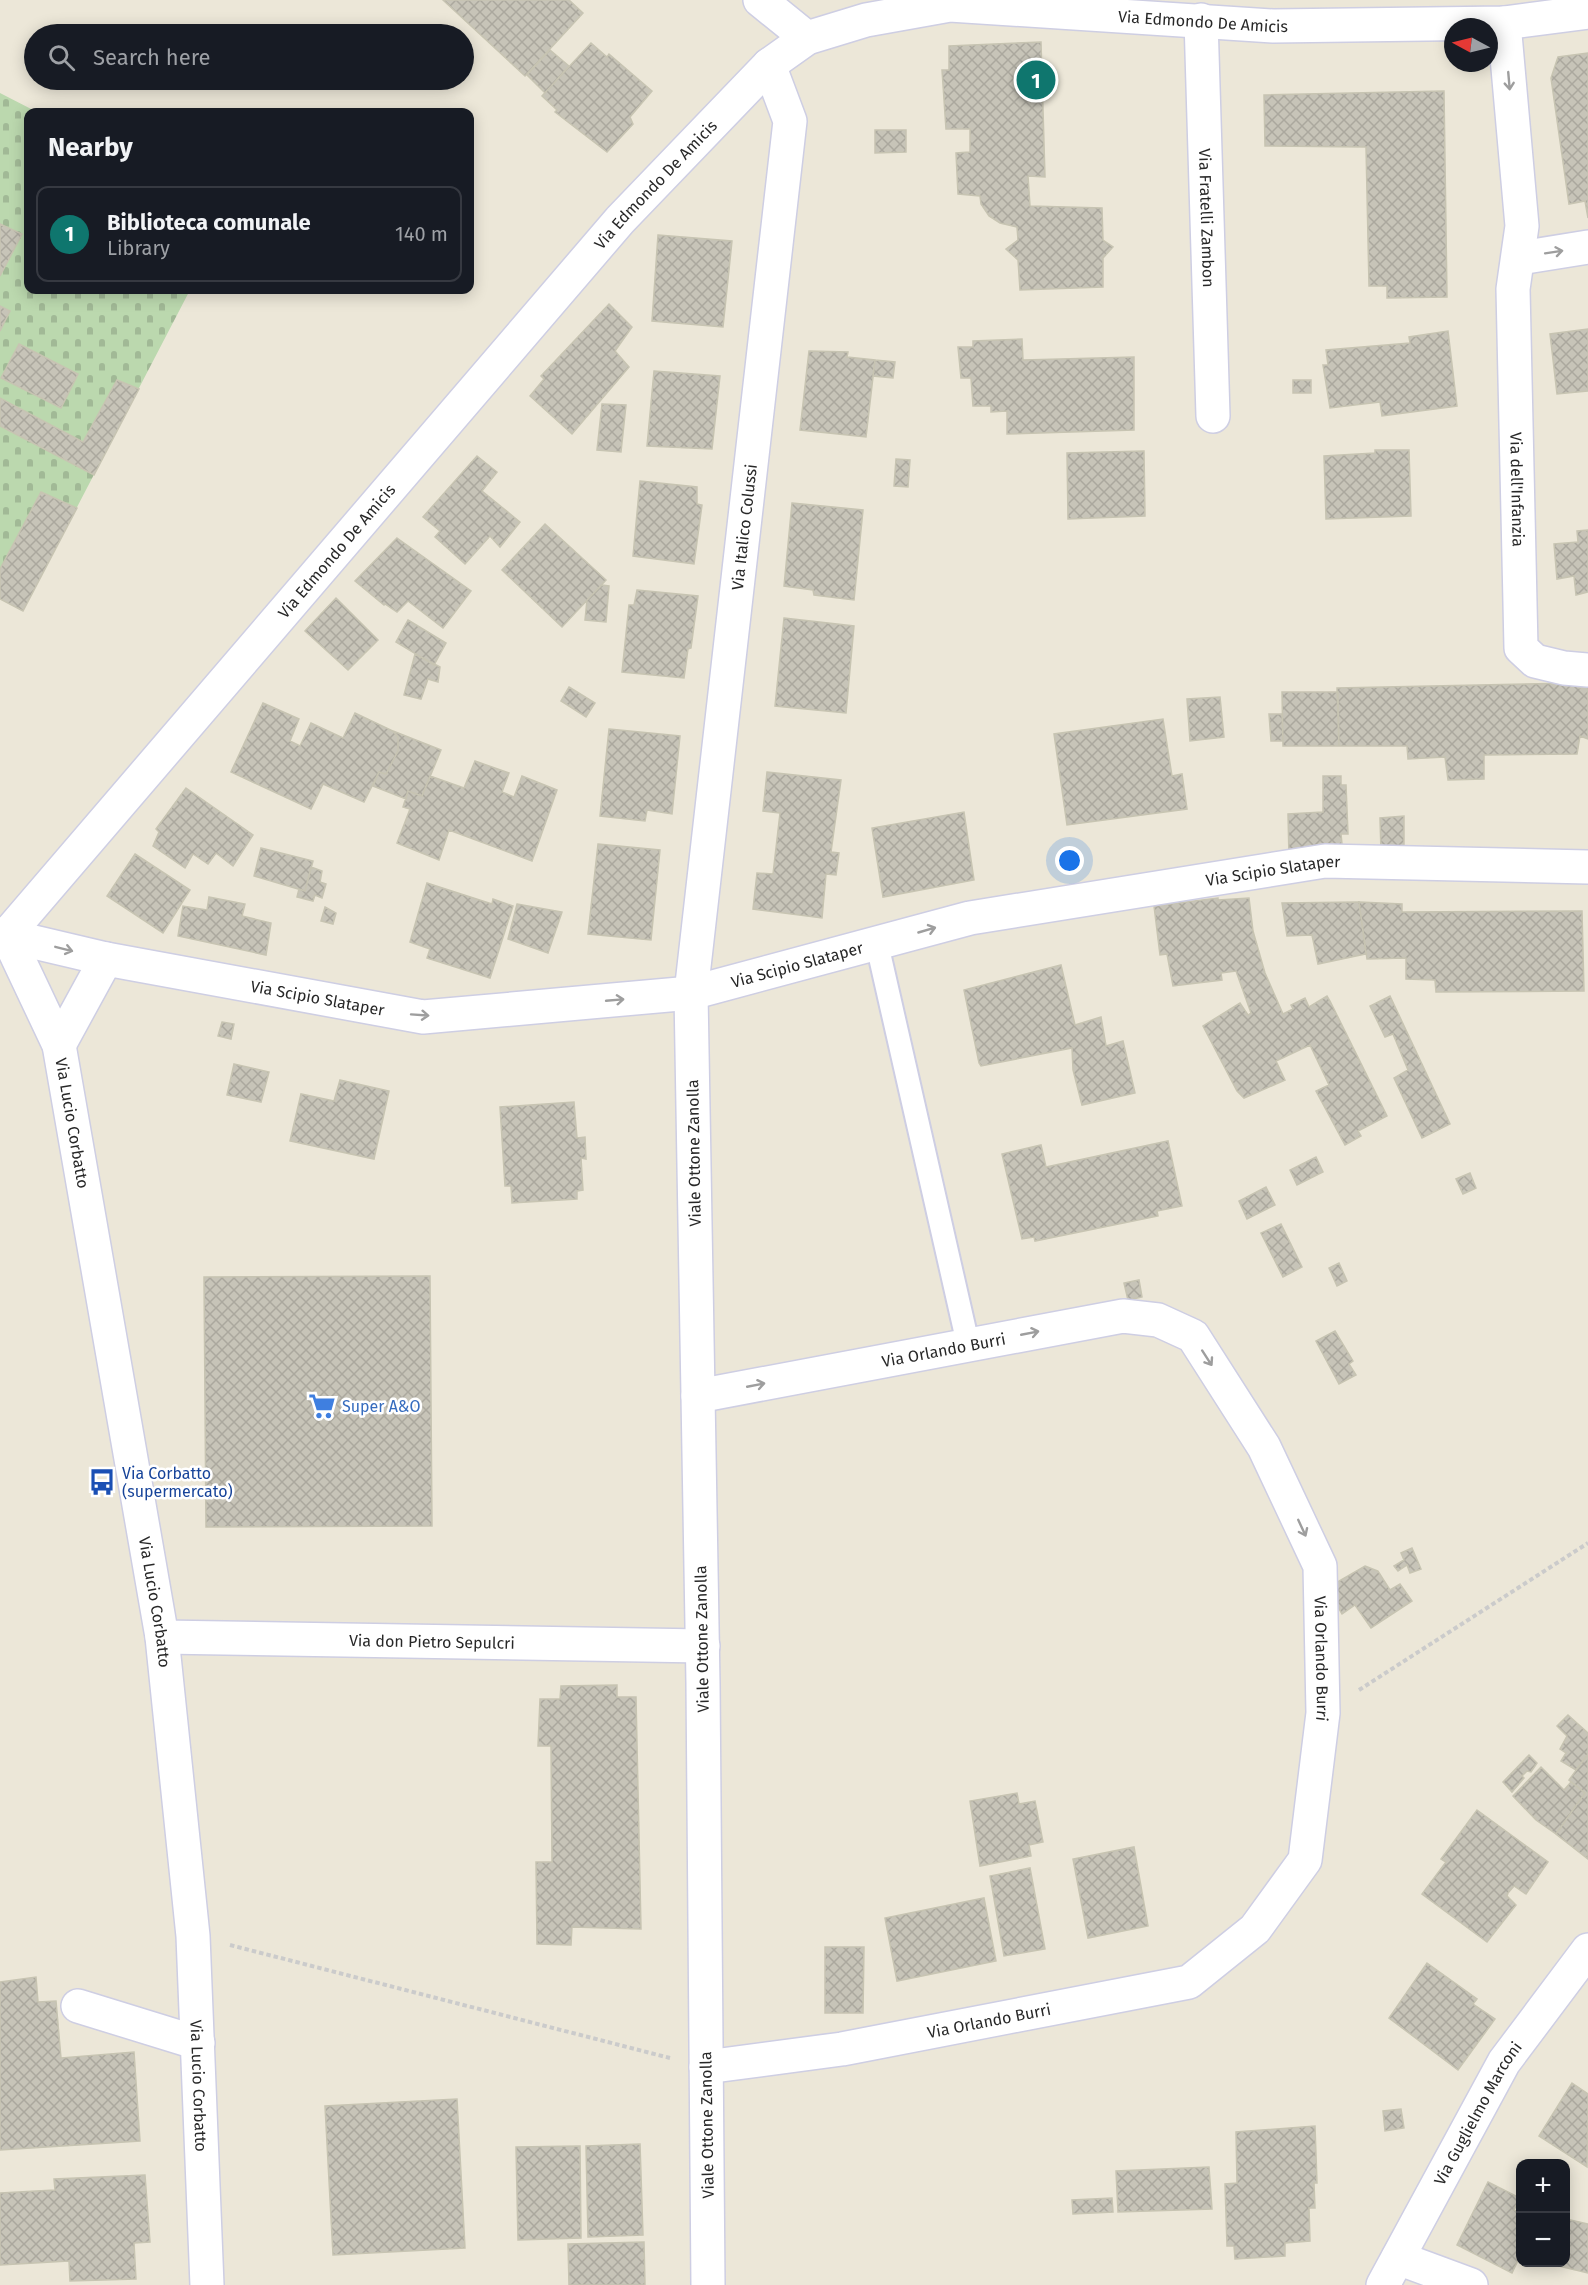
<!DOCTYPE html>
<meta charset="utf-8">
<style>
body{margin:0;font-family:"Fira Sans",sans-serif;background:#20242c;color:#f1f3f6}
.controls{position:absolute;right:18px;bottom:18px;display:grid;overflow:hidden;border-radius:12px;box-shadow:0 3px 15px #0003}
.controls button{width:54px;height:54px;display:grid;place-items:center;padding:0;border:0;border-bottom:2px solid #363941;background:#171b24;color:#f1f3f6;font:30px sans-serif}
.compass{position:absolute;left:1444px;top:18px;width:54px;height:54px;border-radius:50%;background:#171b24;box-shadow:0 3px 15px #0003;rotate:277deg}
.you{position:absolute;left:1070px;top:861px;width:21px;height:21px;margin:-15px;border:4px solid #fff;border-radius:50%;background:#1a73e8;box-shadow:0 0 0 9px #1a73e833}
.badge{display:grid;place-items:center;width:39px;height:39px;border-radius:50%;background:#0f766e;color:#fff;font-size:20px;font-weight:700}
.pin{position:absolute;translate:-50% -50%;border:3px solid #fff;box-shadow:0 2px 6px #0006}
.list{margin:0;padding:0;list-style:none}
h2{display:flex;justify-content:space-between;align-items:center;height:78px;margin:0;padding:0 24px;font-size:26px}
h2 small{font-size:20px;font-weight:400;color:#9ea1a6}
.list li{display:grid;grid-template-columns:39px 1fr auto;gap:18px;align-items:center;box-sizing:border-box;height:96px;margin:0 12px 12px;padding:0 12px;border:2px solid #363941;border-radius:12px}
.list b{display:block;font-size:22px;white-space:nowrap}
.list p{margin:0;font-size:20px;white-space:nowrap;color:#9ea1a6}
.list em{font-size:20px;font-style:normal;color:#9ea1a6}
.icon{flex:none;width:33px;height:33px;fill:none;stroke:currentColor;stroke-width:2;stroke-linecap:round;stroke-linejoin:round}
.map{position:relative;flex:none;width:1588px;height:2285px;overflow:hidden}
.search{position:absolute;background:#171b24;box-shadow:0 3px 15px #0003;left:24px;top:24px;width:450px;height:66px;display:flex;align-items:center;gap:15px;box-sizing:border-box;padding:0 21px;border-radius:33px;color:#9ea1a6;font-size:22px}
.panel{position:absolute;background:#171b24;box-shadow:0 3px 15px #0003;left:24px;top:108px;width:450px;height:186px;border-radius:12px}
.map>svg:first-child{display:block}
.cemetery{fill:url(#cemetery-stones)}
.building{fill:url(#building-cross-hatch);stroke:#c7c4b2;stroke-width:1.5}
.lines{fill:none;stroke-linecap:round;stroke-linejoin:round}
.service-casing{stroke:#cecee3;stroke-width:26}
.minor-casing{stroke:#cecee3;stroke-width:36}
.tertiary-casing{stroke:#cecee3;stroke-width:36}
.path{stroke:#cbcbcb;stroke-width:4;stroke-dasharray:4.5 3;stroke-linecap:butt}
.service{stroke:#fff;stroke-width:22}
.minor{stroke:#fff;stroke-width:33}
.tertiary{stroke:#fff;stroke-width:33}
.oneway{stroke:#9e9e9e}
.labels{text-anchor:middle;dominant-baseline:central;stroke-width:5;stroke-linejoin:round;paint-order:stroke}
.street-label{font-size:16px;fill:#282828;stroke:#fff}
.shop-label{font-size:16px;fill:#366cbe;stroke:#fff;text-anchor:start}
.transit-label{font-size:16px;fill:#164399;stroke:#fff;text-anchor:start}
</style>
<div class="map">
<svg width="1588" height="2285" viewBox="0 0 1588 2285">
<defs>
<pattern id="cemetery-stones" width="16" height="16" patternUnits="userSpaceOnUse" patternTransform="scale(1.5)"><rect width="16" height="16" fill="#bbd8ae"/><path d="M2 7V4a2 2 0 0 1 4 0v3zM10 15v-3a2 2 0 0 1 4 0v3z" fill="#a1b996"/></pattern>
<pattern id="building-cross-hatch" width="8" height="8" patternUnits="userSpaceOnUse" patternTransform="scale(1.5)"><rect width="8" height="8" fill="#c7c4b8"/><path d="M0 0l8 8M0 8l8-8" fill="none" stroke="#aba89e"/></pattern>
</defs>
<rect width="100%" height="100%" fill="#ece7d8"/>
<path class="cemetery" d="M 0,93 L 37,112 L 28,112 L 28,290 L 190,290 L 23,611 L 0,599 Z"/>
<path class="building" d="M 443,0 L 569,0 L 583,13 L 525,76 Z
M 1041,42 L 1045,177 L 1028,176 L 1030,206 L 1102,208 L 1103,240 L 1113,247 L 1103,258 L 1103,287 L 1020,290 L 1018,260 L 1006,249 L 1018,240 L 1017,227 L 1000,223 L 989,216 L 981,204 L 980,196 L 958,194 L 956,153 L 970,152 L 970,129 L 946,129 L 942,70 L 949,70 L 949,46 Z
M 591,43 L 607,57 L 609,54 L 652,91 L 630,117 L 633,124 L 607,152 L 555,112 L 557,110 L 542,96 Z
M 550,50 L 569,66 L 545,93 L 527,75 Z
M 1588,53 L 1588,218 L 1585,201 L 1569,204 L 1551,78 L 1558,57 Z
M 1444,91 L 1447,297 L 1387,298 L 1387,286 L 1369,286 L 1366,147 L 1265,146 L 1264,95 Z
M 875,130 L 906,130 L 906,152 L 875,153 Z
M 0,224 L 22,234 L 0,276 Z
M 658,235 L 732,241 L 723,327 L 652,321 Z
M 609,304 L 632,327 L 615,351 L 629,367 L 572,434 L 530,396 L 544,379 L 541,376 Z
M 0,306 L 10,311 L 0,331 Z
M 1588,329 L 1588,391 L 1557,394 L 1550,334 Z
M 1448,331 L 1457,406 L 1382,416 L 1380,402 L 1330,408 L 1323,365 L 1328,365 L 1326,350 L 1410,343 L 1409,337 Z
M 1022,339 L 1023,360 L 1134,357 L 1134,430 L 1007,434 L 1007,411 L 991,412 L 991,406 L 973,406 L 971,378 L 961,378 L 958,347 L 973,347 L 973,341 Z
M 19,344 L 78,374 L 61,408 L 1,378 Z
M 809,351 L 848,352 L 847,357 L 875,360 L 866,437 L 800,430 Z
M 875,360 L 895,362 L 893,378 L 873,376 Z
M 654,371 L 720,376 L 712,449 L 647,446 Z
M 117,380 L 139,389 L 94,475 L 0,426 L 0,398 L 83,442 Z
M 1293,380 L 1311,380 L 1311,393 L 1293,393 Z
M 602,404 L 626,405 L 621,452 L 597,450 Z
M 1375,450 L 1409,450 L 1411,516 L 1326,519 L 1324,456 L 1375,453 Z
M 1144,451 L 1145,516 L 1068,519 L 1067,453 Z
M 477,456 L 497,472 L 482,491 L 520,522 L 500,547 L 490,536 L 465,564 L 435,537 L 440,531 L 423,517 Z
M 896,459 L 910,460 L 908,487 L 894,486 Z
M 640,481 L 697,487 L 697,504 L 702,505 L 694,564 L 633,556 Z
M 41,492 L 77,508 L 23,611 L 0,599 L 0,569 Z
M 792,503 L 863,510 L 854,600 L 814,595 L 813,590 L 784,586 Z
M 545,524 L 606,580 L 562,627 L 502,570 Z
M 1588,530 L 1588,592 L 1576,595 L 1574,576 L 1557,579 L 1554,544 L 1578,542 L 1577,531 Z
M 397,538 L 471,591 L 443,628 L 408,601 L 397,612 L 385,604 L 384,605 L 355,581 Z
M 602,585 L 609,586 L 606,622 L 585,620 L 587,600 Z
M 637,590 L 698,596 L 691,648 L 688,649 L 684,678 L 622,672 L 629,605 L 634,605 Z
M 336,598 L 378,640 L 348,670 L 305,631 Z
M 784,618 L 854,626 L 846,713 L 775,706 Z
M 408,620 L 446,643 L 434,665 L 396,642 Z
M 415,654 L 440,667 L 438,682 L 428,679 L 421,699 L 404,695 Z
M 1578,683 L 1579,688 L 1588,687 L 1588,739 L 1580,736 L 1577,754 L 1484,755 L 1484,779 L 1448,780 L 1445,757 L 1408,759 L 1407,746 L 1339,746 L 1337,688 Z
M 569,687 L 595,703 L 586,717 L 561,701 Z
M 1282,692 L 1338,692 L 1339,746 L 1283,746 Z
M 1220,697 L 1224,737 L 1190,741 L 1187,699 Z
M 263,703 L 299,719 L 290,741 L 300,746 L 311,723 L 343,738 L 355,713 L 393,731 L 398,737 L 398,751 L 386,774 L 379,772 L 364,802 L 323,784 L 311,809 L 231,772 Z
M 1269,714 L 1282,714 L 1283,741 L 1271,741 Z
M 1163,719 L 1172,776 L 1182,774 L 1187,809 L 1067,825 L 1054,734 Z
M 609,729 L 680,736 L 672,814 L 647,810 L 645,821 L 600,816 Z
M 393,731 L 441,750 L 422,796 L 408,791 L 406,799 L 373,786 L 379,772 L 386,774 L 398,751 L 398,737 Z
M 475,761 L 509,773 L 502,792 L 514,797 L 522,776 L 557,790 L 532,861 L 449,830 L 439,860 L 397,843 L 410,809 L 403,807 L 408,791 L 422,796 L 430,776 L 464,788 Z
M 767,772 L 841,780 L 831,852 L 839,853 L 836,875 L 826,874 L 822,918 L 753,909 L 757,873 L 773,874 L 780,813 L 763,811 Z
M 1323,776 L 1341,776 L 1341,785 L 1346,785 L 1348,834 L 1341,834 L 1343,854 L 1289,857 L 1288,814 L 1323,812 Z
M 186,788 L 253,835 L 233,866 L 216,853 L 208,864 L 193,854 L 185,868 L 153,846 L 159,832 L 156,829 Z
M 964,812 L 974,880 L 883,897 L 872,828 Z
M 1404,816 L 1404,851 L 1381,851 L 1380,818 Z
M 598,844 L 660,850 L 651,940 L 588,934 Z
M 261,848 L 313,861 L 305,891 L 254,876 Z
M 135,854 L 190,890 L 163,933 L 107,896 Z
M 311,867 L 322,871 L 320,882 L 326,884 L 322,898 L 315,895 L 313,901 L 297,897 L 299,889 L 305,891 Z
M 427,883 L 492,904 L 493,899 L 513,906 L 490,978 L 427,958 L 430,949 L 410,942 Z
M 209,897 L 245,904 L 242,916 L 271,923 L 266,955 L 178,936 L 183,906 L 207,910 Z
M 1218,898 L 1218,900 L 1249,898 L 1253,931 L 1265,973 L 1283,1014 L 1293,1009 L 1291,1005 L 1305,998 L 1309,1007 L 1327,996 L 1330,1001 L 1387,1116 L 1358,1131 L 1361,1136 L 1345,1145 L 1316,1091 L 1329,1085 L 1310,1045 L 1276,1061 L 1285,1080 L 1244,1098 L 1237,1091 L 1203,1026 L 1240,1003 L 1248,1015 L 1251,1013 L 1236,971 L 1221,973 L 1222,980 L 1173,986 L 1167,954 L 1160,955 L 1154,906 Z
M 1359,902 L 1402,904 L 1402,912 L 1582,911 L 1584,991 L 1436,992 L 1435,980 L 1406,979 L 1406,958 L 1367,959 Z
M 1359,902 L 1366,954 L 1318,964 L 1312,935 L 1287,936 L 1282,903 Z
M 517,904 L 562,912 L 548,953 L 508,939 Z
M 325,907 L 336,913 L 333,924 L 321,921 Z
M 1061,965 L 1075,1025 L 1101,1017 L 1106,1046 L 1123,1041 L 1135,1093 L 1082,1105 L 1073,1070 L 1072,1048 L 981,1066 L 979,1063 L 964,990 Z
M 1390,996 L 1450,1124 L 1422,1138 L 1394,1078 L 1408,1070 L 1393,1034 L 1385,1037 L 1370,1006 Z
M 222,1022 L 234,1024 L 231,1039 L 218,1036 Z
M 234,1064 L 269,1072 L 261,1102 L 227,1095 Z
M 340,1080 L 389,1091 L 374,1159 L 290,1141 L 301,1094 L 334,1101 Z
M 574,1102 L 577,1138 L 585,1137 L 586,1159 L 581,1158 L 583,1190 L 577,1191 L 577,1199 L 512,1203 L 511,1186 L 505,1186 L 500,1107 Z
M 1168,1141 L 1182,1206 L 1157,1211 L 1158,1216 L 1035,1241 L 1034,1237 L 1022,1239 L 1002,1154 L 1041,1145 L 1046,1167 Z
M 1316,1157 L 1323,1172 L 1297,1185 L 1290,1170 Z
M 1470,1173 L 1476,1188 L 1463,1194 L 1456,1179 Z
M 1266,1187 L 1275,1205 L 1247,1219 L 1239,1201 Z
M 1281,1224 L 1302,1267 L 1283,1277 L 1261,1233 Z
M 1339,1263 L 1347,1281 L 1337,1286 L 1329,1268 Z
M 430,1276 L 432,1526 L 206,1527 L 204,1277 Z
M 1139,1280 L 1142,1297 L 1128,1300 L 1124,1283 Z
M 1335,1331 L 1353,1361 L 1349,1364 L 1356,1375 L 1339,1384 L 1316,1341 Z
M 1412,1548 L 1421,1569 L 1410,1573 L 1407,1565 L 1398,1571 L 1394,1566 L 1404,1560 L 1401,1553 Z
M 1365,1566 L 1378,1571 L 1390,1590 L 1400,1584 L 1412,1601 L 1371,1628 L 1355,1605 L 1342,1614 L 1327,1588 Z
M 617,1685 L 617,1697 L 636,1697 L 641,1929 L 572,1927 L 571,1945 L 537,1944 L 536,1862 L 552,1862 L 551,1746 L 538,1746 L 540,1699 L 560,1699 L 561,1686 Z
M 1568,1715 L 1588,1733 L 1588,1754 L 1576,1770 L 1561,1761 L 1566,1753 L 1560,1749 L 1567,1736 L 1557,1726 Z
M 1588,1754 L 1588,1859 L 1556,1834 L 1585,1793 L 1569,1780 Z
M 1529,1755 L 1537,1763 L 1531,1772 L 1527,1771 L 1522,1776 L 1524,1778 L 1512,1792 L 1503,1782 Z
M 1541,1767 L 1564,1790 L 1571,1782 L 1585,1793 L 1556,1834 L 1536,1820 L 1513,1796 Z
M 1017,1793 L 1019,1804 L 1035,1801 L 1043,1842 L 1029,1845 L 1031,1856 L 980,1866 L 970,1801 Z
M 1477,1810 L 1548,1862 L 1526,1894 L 1514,1886 L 1508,1893 L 1507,1896 L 1516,1905 L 1487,1942 L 1422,1894 L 1446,1862 L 1441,1859 Z
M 1134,1847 L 1148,1926 L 1088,1938 L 1073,1859 Z
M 1030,1868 L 1045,1949 L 1004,1956 L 990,1876 Z
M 984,1898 L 996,1961 L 897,1981 L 885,1918 Z
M 825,1947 L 864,1947 L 863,2013 L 825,2013 Z
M 1427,1963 L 1477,1999 L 1473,2004 L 1495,2019 L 1458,2070 L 1389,2018 Z
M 36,1977 L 38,2002 L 56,2001 L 61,2058 L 134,2052 L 140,2141 L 0,2150 L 0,1982 Z
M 1572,2083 L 1588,2094 L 1587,2167 L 1539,2136 Z
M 457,2099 L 465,2248 L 333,2255 L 325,2106 Z
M 1401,2109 L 1404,2128 L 1385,2131 L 1383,2111 Z
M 1315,2126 L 1317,2183 L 1314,2183 L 1315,2208 L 1309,2208 L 1310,2241 L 1285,2243 L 1285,2256 L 1235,2259 L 1234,2246 L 1227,2246 L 1225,2184 L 1237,2183 L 1236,2132 Z
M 640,2144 L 643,2235 L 588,2237 L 586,2146 Z
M 580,2146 L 581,2238 L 518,2240 L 516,2147 Z
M 1209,2167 L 1212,2209 L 1118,2212 L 1116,2171 Z
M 145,2175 L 150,2242 L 134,2243 L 136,2279 L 70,2281 L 69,2261 L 0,2265 L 0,2193 L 55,2190 L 54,2179 Z
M 1488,2182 L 1520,2198 L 1514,2210 L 1520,2213 L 1520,2256 L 1512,2273 L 1457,2245 Z
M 1112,2198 L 1113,2212 L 1073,2214 L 1072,2200 Z
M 1566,2219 L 1588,2224 L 1588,2273 L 1542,2262 L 1566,2262 Z
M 644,2242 L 645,2285 L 569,2285 L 568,2244 Z"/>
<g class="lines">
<defs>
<path id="service" d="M 877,944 L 968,1344"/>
<g id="minor">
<path d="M 760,0 L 807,38"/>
<path id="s1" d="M 1201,20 L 1213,416"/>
<path id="s2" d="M 1504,23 L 1522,226 L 1513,289 L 1521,648 L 1535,661 L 1564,668 L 1588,670"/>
<path d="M 1520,258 L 1588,247"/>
<path id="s3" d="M 0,934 L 106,959 L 423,1017 L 691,993 L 970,918 L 1325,861 L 1588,867"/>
<path id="s4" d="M 7,935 L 620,220 L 769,65 L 807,38 L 866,20 L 950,5 L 1273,26 L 1504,23 L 1588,12"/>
<path id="s5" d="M 7,935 L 59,1045 L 162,1637 L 193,1936 L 207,2285"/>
<path d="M 59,1045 L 106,959"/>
<path id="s6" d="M 698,1396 L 1123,1316 L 1158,1320 L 1193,1336 L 1264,1447 L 1320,1566 L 1323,1713 L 1305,1860 L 1255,1929 L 1189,1982 L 842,2049 L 706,2067"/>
<path id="s7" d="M 162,1637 L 703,1646"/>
<path d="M 78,2006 L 198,2043"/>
<path d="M 1398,2258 L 1471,2285"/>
<path id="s8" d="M 708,2285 L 703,1683 L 691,993 L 790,121 L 769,65"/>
</g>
<g id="tertiary">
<path id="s9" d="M 1383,2285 L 1504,2062 L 1588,1950"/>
</g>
</defs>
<use href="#service" class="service-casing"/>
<use href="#minor" class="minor-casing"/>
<use href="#tertiary" class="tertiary-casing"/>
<path class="path" d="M 1359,1690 L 1588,1543
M 230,1945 L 670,2058"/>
<use href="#service" class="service"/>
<use href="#minor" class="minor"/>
<use href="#tertiary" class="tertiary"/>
</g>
<defs><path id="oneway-shaft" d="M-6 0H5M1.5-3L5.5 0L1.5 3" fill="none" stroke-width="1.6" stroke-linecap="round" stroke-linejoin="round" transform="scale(1.5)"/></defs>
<g class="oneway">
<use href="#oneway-shaft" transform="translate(1509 81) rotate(85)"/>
<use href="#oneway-shaft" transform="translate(1554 252) rotate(-9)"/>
<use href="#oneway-shaft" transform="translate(927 930) rotate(-16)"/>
<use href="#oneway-shaft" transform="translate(64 949) rotate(14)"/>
<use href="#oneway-shaft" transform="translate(615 1000) rotate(-5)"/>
<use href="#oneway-shaft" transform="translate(420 1015) rotate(4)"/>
<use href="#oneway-shaft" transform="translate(1030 1333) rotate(-11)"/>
<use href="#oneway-shaft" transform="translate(1207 1358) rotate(57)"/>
<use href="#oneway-shaft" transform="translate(756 1385) rotate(-11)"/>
<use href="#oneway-shaft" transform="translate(1302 1528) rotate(65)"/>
</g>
<defs>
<symbol id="supermarket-bare" viewBox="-9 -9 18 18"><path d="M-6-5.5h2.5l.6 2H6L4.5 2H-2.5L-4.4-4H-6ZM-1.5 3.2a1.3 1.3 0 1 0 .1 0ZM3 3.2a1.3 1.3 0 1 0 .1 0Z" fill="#3f7fe0" stroke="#fff" stroke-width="2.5" paint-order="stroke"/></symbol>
<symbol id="bus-bare" viewBox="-9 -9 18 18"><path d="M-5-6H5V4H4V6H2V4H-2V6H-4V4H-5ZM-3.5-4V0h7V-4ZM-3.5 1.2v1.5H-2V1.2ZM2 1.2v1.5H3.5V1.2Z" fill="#1a4fb4" stroke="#fff" stroke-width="2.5" paint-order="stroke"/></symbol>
</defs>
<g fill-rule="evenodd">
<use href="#supermarket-bare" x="303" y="1387" width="38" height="38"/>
<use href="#bus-bare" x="83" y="1463" width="38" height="38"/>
</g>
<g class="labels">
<g class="street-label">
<text stroke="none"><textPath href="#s4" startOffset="1604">Via Edmondo De Amicis</textPath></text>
<text stroke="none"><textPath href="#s4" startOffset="992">Via Edmondo De Amicis</textPath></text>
<text stroke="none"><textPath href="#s1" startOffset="198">Via Fratelli Zambon</textPath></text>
<text stroke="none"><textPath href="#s2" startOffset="468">Via dell'Infanzia</textPath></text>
<text stroke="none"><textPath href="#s8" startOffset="1761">Via Italico Colussi</textPath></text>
<text stroke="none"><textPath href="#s4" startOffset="506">Via Edmondo De Amicis</textPath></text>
<text stroke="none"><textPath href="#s3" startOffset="1296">Via Scipio Slataper</textPath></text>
<text stroke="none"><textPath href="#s3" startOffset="810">Via Scipio Slataper</textPath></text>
<text stroke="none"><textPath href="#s3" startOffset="324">Via Scipio Slataper</textPath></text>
<text stroke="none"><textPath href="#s5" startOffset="201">Via Lucio Corbatto</textPath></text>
<text transform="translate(694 1153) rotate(-91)">Viale Ottone Zanolla</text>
<text stroke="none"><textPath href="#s6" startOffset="250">Via Orlando Burri</textPath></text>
<text stroke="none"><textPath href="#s5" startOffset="687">Via Lucio Corbatto</textPath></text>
<text transform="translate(702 1639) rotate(-91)">Viale Ottone Zanolla</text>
<text stroke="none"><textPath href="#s7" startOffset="270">Via don Pietro Sepulcri</textPath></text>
<text stroke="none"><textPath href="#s6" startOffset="862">Via Orlando Burri</textPath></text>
<text transform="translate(989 2021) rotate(-11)">Via Orlando Burri</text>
<text stroke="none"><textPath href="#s5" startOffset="1173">Via Lucio Corbatto</textPath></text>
<text stroke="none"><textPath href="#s9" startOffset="196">Via Guglielmo Marconi</textPath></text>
<text transform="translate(707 2125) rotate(-91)">Viale Ottone Zanolla</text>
</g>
<g class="shop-label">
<text x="342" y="1406">Super A&amp;O</text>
</g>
<g class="transit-label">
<text x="122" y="1473">Via Corbatto<tspan x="122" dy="18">(supermercato)</tspan></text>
</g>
</g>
</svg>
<div class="controls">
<button>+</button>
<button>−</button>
</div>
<svg class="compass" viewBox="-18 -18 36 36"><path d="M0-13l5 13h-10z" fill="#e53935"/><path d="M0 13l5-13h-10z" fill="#9ea1a6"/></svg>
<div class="you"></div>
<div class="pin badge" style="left:1036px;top:80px">1</div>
<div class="search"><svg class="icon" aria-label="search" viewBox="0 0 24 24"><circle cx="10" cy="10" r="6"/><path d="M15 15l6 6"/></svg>Search here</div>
<section class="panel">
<h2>Nearby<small></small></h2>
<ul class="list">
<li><span class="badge">1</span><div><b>Biblioteca comunale</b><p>Library</p></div><em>140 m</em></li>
</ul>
</section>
</div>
